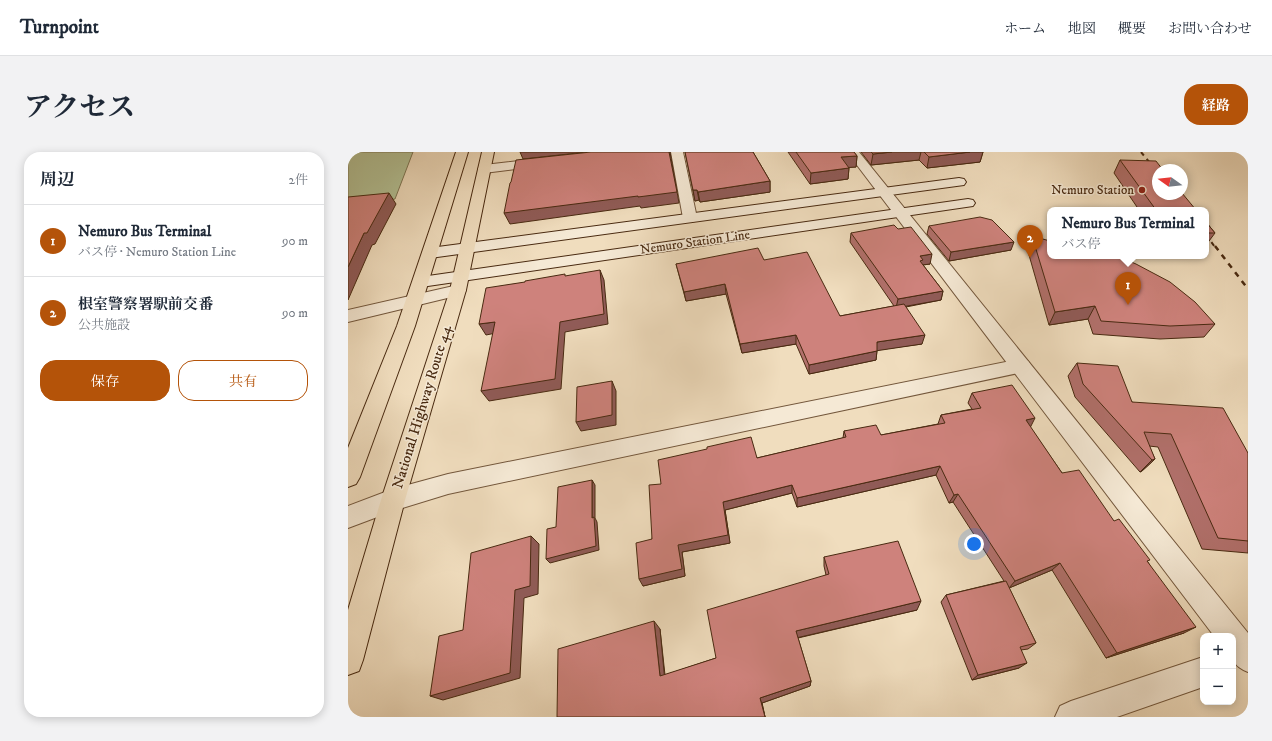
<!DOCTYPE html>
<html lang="ja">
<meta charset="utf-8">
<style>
body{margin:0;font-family:"IM FELL DW Pica","Noto Serif JP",serif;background:#f2f2f3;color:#1f2937}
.controls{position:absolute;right:12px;bottom:12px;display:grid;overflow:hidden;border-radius:8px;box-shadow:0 2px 10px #0003}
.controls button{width:36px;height:36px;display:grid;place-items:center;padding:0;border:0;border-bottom:1px solid #e0e1e3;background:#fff;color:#1f2937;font:20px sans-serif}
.compass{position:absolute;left:804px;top:12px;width:36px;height:36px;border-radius:50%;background:#fff;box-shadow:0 2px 10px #0003;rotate:285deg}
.you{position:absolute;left:626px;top:392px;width:14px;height:14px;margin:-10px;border:3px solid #fff;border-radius:50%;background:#1a73e8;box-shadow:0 0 0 6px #1a73e833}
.badge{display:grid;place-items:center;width:26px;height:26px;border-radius:50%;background:#b45309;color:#fff;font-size:13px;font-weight:700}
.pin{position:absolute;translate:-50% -33px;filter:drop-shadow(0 1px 2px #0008)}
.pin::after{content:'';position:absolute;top:21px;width:14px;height:12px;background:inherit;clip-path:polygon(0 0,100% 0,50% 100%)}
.popup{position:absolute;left:699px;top:55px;width:162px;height:52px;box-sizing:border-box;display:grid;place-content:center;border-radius:8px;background:#fff;filter:drop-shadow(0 1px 3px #0005);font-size:13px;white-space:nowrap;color:#747a83}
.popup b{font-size:15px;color:#1f2937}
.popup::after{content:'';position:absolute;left:50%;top:100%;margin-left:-8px;border:8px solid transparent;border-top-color:#fff}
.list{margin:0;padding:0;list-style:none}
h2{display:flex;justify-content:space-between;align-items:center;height:52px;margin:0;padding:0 16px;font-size:17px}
h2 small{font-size:13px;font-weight:400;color:#747a83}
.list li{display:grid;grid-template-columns:26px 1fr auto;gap:12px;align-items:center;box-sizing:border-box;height:72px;padding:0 16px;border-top:1px solid #e0e1e3}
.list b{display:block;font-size:15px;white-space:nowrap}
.list p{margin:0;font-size:13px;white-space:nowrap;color:#747a83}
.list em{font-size:13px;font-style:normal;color:#747a83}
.actions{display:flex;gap:8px;padding:12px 16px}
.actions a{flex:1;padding:9px 0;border:1px solid #b45309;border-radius:16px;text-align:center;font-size:14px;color:#b45309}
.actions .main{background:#b45309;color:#fff}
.map{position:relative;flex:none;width:900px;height:565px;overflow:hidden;border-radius:16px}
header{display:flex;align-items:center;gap:24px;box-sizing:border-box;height:56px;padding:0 20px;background:#fff;border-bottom:1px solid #e0e1e3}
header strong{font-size:19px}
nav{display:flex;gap:22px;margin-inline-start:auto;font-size:14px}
.intro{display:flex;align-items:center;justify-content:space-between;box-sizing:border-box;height:96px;padding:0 24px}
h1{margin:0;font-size:28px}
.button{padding:10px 18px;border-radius:16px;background:#b45309;color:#fff;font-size:14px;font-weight:700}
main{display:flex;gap:24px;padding:0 24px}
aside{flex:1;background:#fff;border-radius:16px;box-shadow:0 2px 10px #0003}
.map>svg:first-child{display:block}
.green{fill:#b4c296;stroke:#7e7654}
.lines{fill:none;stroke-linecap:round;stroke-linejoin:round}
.minor-casing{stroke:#73573c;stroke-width:2}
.tertiary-casing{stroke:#73573c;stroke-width:2}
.secondary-casing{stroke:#492a11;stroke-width:2}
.trunk-casing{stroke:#492a11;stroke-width:2}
.minor{fill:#f5e9d5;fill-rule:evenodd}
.tertiary{fill:#f5e9d5;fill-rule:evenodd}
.secondary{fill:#f5e9d5;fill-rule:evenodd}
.trunk{fill:#f0ddbe;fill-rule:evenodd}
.rail-far1{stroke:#492a11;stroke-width:2;stroke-dasharray:4.5 4.5;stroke-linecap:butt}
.rail{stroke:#492a11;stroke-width:2.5;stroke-dasharray:5.5 5.5;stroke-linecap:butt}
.wall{fill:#b1706b;stroke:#492a11}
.shaded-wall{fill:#905b57;stroke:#492a11}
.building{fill:#ce827c;stroke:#492a11}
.poi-dot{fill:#8f2418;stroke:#f5e9d5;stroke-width:1.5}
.labels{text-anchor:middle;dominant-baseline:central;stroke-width:3;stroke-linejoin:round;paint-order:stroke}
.far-poi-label{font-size:13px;fill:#492a11;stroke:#f5e9d5;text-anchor:end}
.far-street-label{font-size:13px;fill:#492a11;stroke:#f5e9d5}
.street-label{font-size:15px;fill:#492a11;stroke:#f5e9d5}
</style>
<header>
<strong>Turnpoint</strong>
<nav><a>ホーム</a><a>地図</a><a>概要</a><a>お問い合わせ</a></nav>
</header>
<div class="intro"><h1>アクセス</h1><a class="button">経路</a></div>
<main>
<aside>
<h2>周辺<small>2件</small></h2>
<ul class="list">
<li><span class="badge">1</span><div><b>Nemuro Bus Terminal</b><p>バス停 · Nemuro Station Line</p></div><em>90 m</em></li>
<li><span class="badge">2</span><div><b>根室警察署駅前交番</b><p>公共施設</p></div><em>90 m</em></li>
</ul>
<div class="actions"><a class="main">保存</a><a>共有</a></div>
</aside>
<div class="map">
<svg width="900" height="565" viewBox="0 0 900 565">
<rect width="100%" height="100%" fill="#f0ddbe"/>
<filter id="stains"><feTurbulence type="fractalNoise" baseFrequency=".005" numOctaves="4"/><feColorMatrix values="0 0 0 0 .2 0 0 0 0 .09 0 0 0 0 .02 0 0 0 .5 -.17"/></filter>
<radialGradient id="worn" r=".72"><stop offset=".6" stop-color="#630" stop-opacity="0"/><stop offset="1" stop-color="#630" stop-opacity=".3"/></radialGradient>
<path class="green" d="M 0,0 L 65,0 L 47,47 L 0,54 Z"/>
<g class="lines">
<defs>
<path id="minor" d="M 323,0 L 335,0 L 349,66 L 347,69 L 342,70 L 337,69 L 335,66 Z
M 499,0 L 511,0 L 900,481 L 900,520 C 880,512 885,503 885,484 L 866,484 Z
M 197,6 L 201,7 L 203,10 L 201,13 L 136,21 L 132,20 L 130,17 L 132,14 L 136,13 Z
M 110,133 L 116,134 L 118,138 L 116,142 L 0,170 L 0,158 Z
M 855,505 L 855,535 L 769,565 L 707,565 L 712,554 L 723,549 Z"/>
<path id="tertiary" d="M 673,207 L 680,209 L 683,214 L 680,219 L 100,342 L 48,358 L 0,376 L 0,354 L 45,337 L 100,322 Z"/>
<path id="secondary" d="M 611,26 L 616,27 L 618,30 L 616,33 L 82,106 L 76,104 L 74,101 L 76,98 L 82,96 Z
M 620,47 L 625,48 L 627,51 L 625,54 L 73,135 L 67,134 L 65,130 L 67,126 L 73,125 Z"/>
<path id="trunk" d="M 108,0 L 120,0 L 67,174 L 12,325 L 8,332 L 0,335 L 0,296 L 49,174 Z
M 134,0 L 146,0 L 118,138 L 57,348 L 15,508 L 11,519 L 0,523 L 0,458 L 33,348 L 102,138 Z"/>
</defs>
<use href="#minor" class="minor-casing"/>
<use href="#tertiary" class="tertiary-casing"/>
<use href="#secondary" class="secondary-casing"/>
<use href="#trunk" class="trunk-casing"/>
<use href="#minor" class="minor"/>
<use href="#tertiary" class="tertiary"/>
<use href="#secondary" class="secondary"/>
<use href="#trunk" class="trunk"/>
<path class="rail-far1" d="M 793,0 L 810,21
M 858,83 L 867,95"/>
<path class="rail" d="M 867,94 L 900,137"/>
</g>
<path class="wall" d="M 337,0 L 405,0 L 422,29 L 422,40 L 352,50 L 351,48 L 347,49 Z
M 440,0 L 506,0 L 509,4 L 508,15 L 501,15 L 500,27 L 462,32 Z
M 513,0 L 635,0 L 632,10 L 579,16 L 571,8 L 523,13 Z
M 772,8 L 848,58 L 791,58 L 766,21 Z
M 858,70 L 867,81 L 858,93 Z
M 581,74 L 663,98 L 601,109 L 579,82 Z
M 503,81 L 582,112 L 575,113 L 595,139 L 593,148 L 558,155 L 574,192 L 529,198 L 528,208 L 461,222 L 448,192 L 394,201 L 378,142 L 338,149 L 328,112 L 416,108 L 492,164 L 546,154 L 502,90 Z
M 684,84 L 867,172 L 856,185 L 812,187 L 745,182 L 740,167 L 701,173 L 679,96 Z
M 729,211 L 784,250 L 900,301 L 900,401 L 854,397 L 810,295 L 801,294 L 807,307 L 794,319 L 792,320 L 727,245 L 720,224 Z
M 624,241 L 682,275 L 714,321 L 766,369 L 800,410 L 836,481 L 758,506 L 704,418 L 661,436 L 688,491 L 680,497 L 673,498 L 671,516 L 624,528 L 593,450 L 598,443 L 656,429 L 605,350 L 601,351 L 588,323 L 449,355 L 444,341 L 377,358 L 382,391 L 334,400 L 337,424 L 295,434 L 304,387 L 313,332 L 409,306 L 495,286 L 496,279 L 533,283 L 590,272 L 593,263 L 624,257 L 620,251 Z
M 476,405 L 569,458 L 450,486 L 463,529 L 462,534 L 414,551 L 417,565 L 209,565 L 312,477 L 317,523 L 368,506 L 478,423 L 476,414 Z"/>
<path class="shaded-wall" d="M 172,0 L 239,0 L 175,7 Z
M 322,0 L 331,51 L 293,56 L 292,54 L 162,72 L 156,61 Z
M 544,0 L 573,0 L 571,8 L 523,13 L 525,2 Z
M 622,0 L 635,0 L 632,10 L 579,16 L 581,5 Z
M 509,4 L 508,15 L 493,16 L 493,5 Z
M 501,16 L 500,27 L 462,32 L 463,21 Z
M 422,29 L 422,40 L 352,50 L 350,40 Z
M 345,38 L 349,38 L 351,48 L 347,49 Z
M 41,41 L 48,52 L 27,92 L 24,93 L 0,148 L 0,115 L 16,81 Z
M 666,90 L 663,98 L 601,109 L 603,100 Z
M 584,102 L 582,112 L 574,113 L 570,118 L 572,104 Z
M 252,118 L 256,128 L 260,172 L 217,180 L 213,237 L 141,249 L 133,239 L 212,170 Z
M 377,132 L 378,142 L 338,149 L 336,140 Z
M 595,139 L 593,148 L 548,156 L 550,147 Z
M 747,154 L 740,167 L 701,173 L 707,160 Z
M 147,170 L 153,180 L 138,183 L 131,172 Z
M 448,183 L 448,192 L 394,201 L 392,192 Z
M 577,183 L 574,192 L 527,199 L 529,190 Z
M 529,199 L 528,208 L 461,222 L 461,213 Z
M 264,229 L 268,239 L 268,273 L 233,279 L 228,270 Z
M 687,266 L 682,276 L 678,268 Z
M 807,307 L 794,319 L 792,320 L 804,308 Z
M 592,314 L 588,323 L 449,355 L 449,346 Z
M 244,328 L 247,333 L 247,366 L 249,370 L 251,398 L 202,411 L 198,407 L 244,366 Z
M 444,333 L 444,341 L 377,358 L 382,391 L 334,400 L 337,424 L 295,434 L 291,427 L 330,393 L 375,350 Z
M 610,342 L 605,350 L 601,351 L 606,343 Z
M 183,384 L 191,392 L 190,442 L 176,446 L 172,526 L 95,548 L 82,544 L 167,438 Z
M 712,411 L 704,418 L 661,436 L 667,429 Z
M 573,449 L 569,458 L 448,486 L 448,479 Z
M 306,469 L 312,477 L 317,530 L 312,524 Z
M 848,475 L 836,481 L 758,506 L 769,501 Z
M 679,511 L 671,516 L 624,528 L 630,523 Z
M 463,529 L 462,534 L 414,551 L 417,565 L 412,546 Z"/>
<path class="building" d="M 243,0 L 321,0 L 329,40 L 290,45 L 290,44 L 156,61 L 162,31 L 163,30 L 168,8 Z
M 337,0 L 405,0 L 422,29 L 350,40 L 349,38 L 345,38 Z
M 448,0 L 506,0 L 509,4 L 493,5 L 501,16 L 463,21 Z
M 523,0 L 544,0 L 525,2 Z
M 576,0 L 622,0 L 581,5 Z
M 772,8 L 808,9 L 815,18 L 810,18 L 810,42 L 834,42 L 834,41 L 848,58 L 808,58 Z
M 41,41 L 19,81 L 16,81 L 0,115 L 0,45 Z
M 632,65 L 644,68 L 666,90 L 603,100 L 581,74 Z
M 858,70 L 867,81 L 858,81 Z
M 546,73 L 550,77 L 563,75 L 584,102 L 572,104 L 575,108 L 572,109 L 595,139 L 550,147 L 503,81 Z
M 684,84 L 702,89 L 702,104 L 769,104 L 788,112 L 822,130 L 847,150 L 867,172 L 822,174 L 753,169 L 747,154 L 707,160 Z
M 410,96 L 416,108 L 459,100 L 492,164 L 556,152 L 577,183 L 529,190 L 529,199 L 461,213 L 448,183 L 392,192 L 377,132 L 336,140 L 328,112 Z
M 252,118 L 256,162 L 212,170 L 207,227 L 133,239 L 147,170 L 131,172 L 138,136 L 177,130 L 177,129 L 217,122 L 217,124 Z
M 729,211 L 770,214 L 784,250 L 875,256 L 900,301 L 900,389 L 870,386 L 823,282 L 796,280 L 807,307 L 804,308 L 735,232 Z
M 264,229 L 264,263 L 228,270 L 229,235 Z
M 664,233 L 687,266 L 678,268 L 714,321 L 731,318 L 766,369 L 771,367 L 802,408 L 799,409 L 848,475 L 769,501 L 712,411 L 667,429 L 610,342 L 606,343 L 592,314 L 449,346 L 444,333 L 375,350 L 380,383 L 330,393 L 334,417 L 291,427 L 288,391 L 304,387 L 301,333 L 313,332 L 310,308 L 359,297 L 359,295 L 403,285 L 409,306 L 498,285 L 496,279 L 528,273 L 533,283 L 597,271 L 593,263 L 633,256 L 624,241 Z
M 244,328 L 244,366 L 246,365 L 248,394 L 198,407 L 199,377 L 208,375 L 210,335 Z
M 183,384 L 182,434 L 167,438 L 162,521 L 82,544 L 91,484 L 115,478 L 123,401 Z
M 550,389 L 573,449 L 448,479 L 463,529 L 412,546 L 417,565 L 209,565 L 210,497 L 306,469 L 312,524 L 368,506 L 359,458 L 481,422 L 476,405 Z
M 658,429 L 688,491 L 672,495 L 679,511 L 630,523 L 598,443 Z"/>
<circle class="poi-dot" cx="794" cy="38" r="4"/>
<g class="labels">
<g class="far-poi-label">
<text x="786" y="38">Nemuro Station</text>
</g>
<g class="far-street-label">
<text transform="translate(347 90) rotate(-8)">Nemuro Station Line</text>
</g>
<g class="street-label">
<text transform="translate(74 255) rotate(-73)">National Highway Route 44</text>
</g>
</g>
<rect width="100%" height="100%" filter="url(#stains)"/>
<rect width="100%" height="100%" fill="url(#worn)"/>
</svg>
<div class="controls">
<button>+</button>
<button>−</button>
</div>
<svg class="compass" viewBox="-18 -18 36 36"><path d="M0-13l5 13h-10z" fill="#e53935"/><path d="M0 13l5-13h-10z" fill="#747a83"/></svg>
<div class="you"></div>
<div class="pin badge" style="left:780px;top:153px">1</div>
<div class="popup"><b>Nemuro Bus Terminal</b>バス停</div>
<div class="pin badge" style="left:682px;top:106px">2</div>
</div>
</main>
